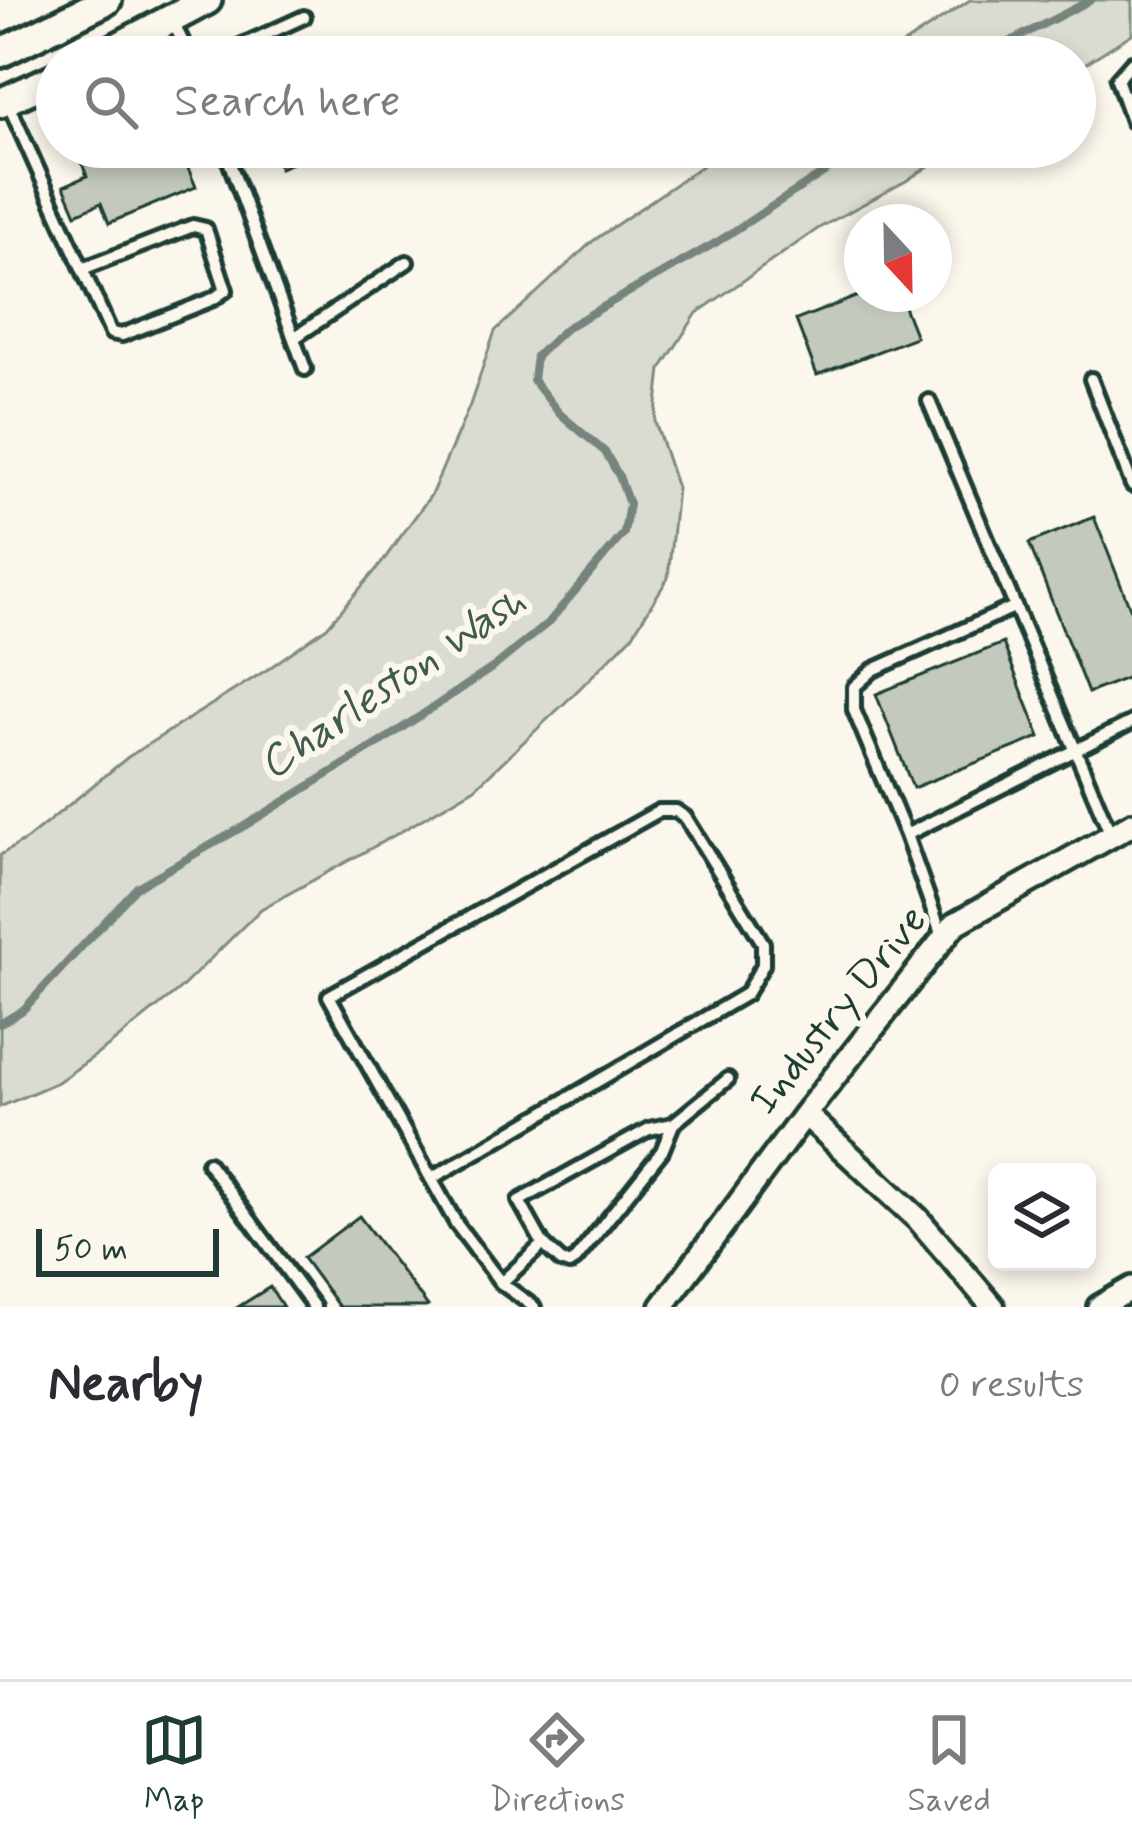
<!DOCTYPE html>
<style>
body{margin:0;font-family:Mynerve,sans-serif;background:#f2f2f3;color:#2b2b33}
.controls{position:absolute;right:36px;bottom:36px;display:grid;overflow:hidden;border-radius:18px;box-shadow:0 6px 18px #0003}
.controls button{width:108px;height:108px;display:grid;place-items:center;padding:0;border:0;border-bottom:3px solid #e1e1e2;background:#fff;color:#2b2b33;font:60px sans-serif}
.compass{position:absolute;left:844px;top:204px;width:108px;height:108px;border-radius:50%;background:#fff;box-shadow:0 6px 18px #0003;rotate:158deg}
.scale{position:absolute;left:36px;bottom:30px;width:183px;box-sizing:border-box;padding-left:12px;border:6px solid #1f3d34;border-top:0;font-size:33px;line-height:42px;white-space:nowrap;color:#1f3d34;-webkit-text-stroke:9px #fbf7ec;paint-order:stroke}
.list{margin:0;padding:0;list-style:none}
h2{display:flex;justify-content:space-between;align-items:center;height:156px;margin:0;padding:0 48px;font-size:51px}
h2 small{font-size:39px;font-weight:400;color:#7c7c81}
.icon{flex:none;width:66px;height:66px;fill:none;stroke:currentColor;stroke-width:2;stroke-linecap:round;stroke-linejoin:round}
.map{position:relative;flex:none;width:1132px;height:1307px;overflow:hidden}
.search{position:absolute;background:#fff;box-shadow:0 6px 18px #0003;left:36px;right:36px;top:36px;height:132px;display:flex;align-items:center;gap:30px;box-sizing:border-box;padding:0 42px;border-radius:66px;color:#7c7c81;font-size:45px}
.sheet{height:372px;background:#fff}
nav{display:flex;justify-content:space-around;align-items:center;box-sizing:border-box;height:168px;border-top:3px solid #e1e1e2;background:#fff;font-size:33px;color:#7c7c81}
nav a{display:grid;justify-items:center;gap:6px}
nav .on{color:#1f3d34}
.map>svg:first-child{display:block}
.green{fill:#dbdcd1;stroke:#7d8c82;stroke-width:3}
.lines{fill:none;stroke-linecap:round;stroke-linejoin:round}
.stream{stroke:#74847b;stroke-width:8}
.building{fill:#c4c9be;stroke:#1f3d34;stroke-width:3}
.service-casing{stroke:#1f3d34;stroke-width:20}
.minor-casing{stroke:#1f3d34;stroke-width:30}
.tertiary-casing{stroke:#1f3d34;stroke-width:36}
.service{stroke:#fbf7ec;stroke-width:10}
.minor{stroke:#fbf7ec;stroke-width:21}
.tertiary{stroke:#fbf7ec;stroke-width:27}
.labels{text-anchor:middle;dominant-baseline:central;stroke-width:12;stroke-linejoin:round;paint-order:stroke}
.street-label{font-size:42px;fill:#1f3d34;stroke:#fbf7ec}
.water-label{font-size:45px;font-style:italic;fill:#425b52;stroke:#fbf7ec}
</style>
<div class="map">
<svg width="1132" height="1307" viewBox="0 0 1132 1307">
<rect width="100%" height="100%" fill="#fbf7ec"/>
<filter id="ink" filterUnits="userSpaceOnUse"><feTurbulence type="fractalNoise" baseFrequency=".00833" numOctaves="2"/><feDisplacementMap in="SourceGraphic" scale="24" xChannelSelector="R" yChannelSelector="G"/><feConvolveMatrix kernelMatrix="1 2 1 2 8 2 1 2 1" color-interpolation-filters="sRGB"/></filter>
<g filter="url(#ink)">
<path class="green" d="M 970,0 L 1132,0 L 1132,34 L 1075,70 L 1075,57 L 884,57 Z
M 735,147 L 958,147 L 906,181 L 819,228 L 697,313 L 661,369 L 655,422 L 677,488 L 668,578 L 632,636 L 570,698 L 475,788 L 395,835 L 261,909 L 179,990 L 110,1045 L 58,1082 L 0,1107 L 0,855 L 27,839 L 128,757 L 268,669 L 327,627 L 380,565 L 431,495 L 470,405 L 495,331 L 593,241 L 703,165 Z"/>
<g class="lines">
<path class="stream" d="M 985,57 L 999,47 L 1091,0
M 0,1024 L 23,1010 L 137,887 L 246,825 L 387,738 L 495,666 L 549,622 L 624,533 L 629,504 L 619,476 L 605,452 L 559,413 L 533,380 L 536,356 L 566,328 L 717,242 L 863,147"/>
</g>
<path class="building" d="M 86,147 L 179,147 L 196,187 L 109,223 L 101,203 L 76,214 L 64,186 L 87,176 L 77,151 Z
M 272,147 L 331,147 L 280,168 Z
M 863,294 L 899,294 L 916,337 L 817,375 L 796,320 Z
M 1094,517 L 1132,613 L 1132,676 L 1088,693 L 1029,543 Z
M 1003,643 L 1040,737 L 913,788 L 876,694 Z
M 359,1216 L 428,1306 L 426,1307 L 339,1307 L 303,1258 Z
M 270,1287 L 283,1307 L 238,1307 Z"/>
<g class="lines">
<defs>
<path id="service" d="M 173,22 L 190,57
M 216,57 L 304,17
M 1132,62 L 1117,79 L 1132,121
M 8,103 L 111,333 L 122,335 L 213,299 L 226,290 L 206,229 L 193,226 L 82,269
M 224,147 L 305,369
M 294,338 L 407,262
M 1091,379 L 1132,485
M 929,401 L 1111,835
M 906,835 L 854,710 L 854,687 L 873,670 L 1014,607
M 943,939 L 906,835 L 1132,722
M 208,1163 L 314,1307
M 431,1179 L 746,994 L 763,965 L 763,943 L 686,818 L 676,811 L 659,811 L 329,996 L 457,1225 L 501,1283 L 534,1307
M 543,1244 L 519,1201 L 649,1129 L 673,1124
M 501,1283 L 543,1244 L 561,1261 L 569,1264 L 576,1259 L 662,1151 L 673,1124 L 728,1079"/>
<path id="minor" d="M 805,1114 L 918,1219 L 993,1307
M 662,1307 L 805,1114 L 955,924 L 1132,824
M 1099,1307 L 1132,1288"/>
<path id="tertiary" d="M 0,53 L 107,0
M 99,57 L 207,0
M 0,103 L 57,77"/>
</defs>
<use href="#service" class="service-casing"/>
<use href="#minor" class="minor-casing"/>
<use href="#tertiary" class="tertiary-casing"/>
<use href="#service" class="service"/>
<use href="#minor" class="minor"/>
<use href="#tertiary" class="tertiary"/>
</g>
</g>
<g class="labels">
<g class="street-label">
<text transform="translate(839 1011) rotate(-51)">Industry Drive</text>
</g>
<g class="water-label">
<text transform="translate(393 683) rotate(-34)">Charleston Wash</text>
</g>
</g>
</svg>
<div class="controls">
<button><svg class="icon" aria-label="layers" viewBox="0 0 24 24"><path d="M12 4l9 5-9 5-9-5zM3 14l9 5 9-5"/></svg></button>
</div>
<svg class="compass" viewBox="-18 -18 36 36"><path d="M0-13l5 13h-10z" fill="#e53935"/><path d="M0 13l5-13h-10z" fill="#7c7c81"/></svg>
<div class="scale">50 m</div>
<div class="search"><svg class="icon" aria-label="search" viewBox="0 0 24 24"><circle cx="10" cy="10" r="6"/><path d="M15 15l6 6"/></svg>Search here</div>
</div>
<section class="sheet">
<h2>Nearby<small>0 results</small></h2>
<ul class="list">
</ul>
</section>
<nav>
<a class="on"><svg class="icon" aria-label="map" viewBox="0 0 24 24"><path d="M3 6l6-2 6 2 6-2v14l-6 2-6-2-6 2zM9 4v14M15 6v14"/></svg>Map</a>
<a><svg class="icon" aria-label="directions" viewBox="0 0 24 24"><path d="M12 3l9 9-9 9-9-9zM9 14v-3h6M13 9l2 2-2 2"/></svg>Directions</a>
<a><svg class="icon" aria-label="saved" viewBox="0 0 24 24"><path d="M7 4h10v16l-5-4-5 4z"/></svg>Saved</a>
</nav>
